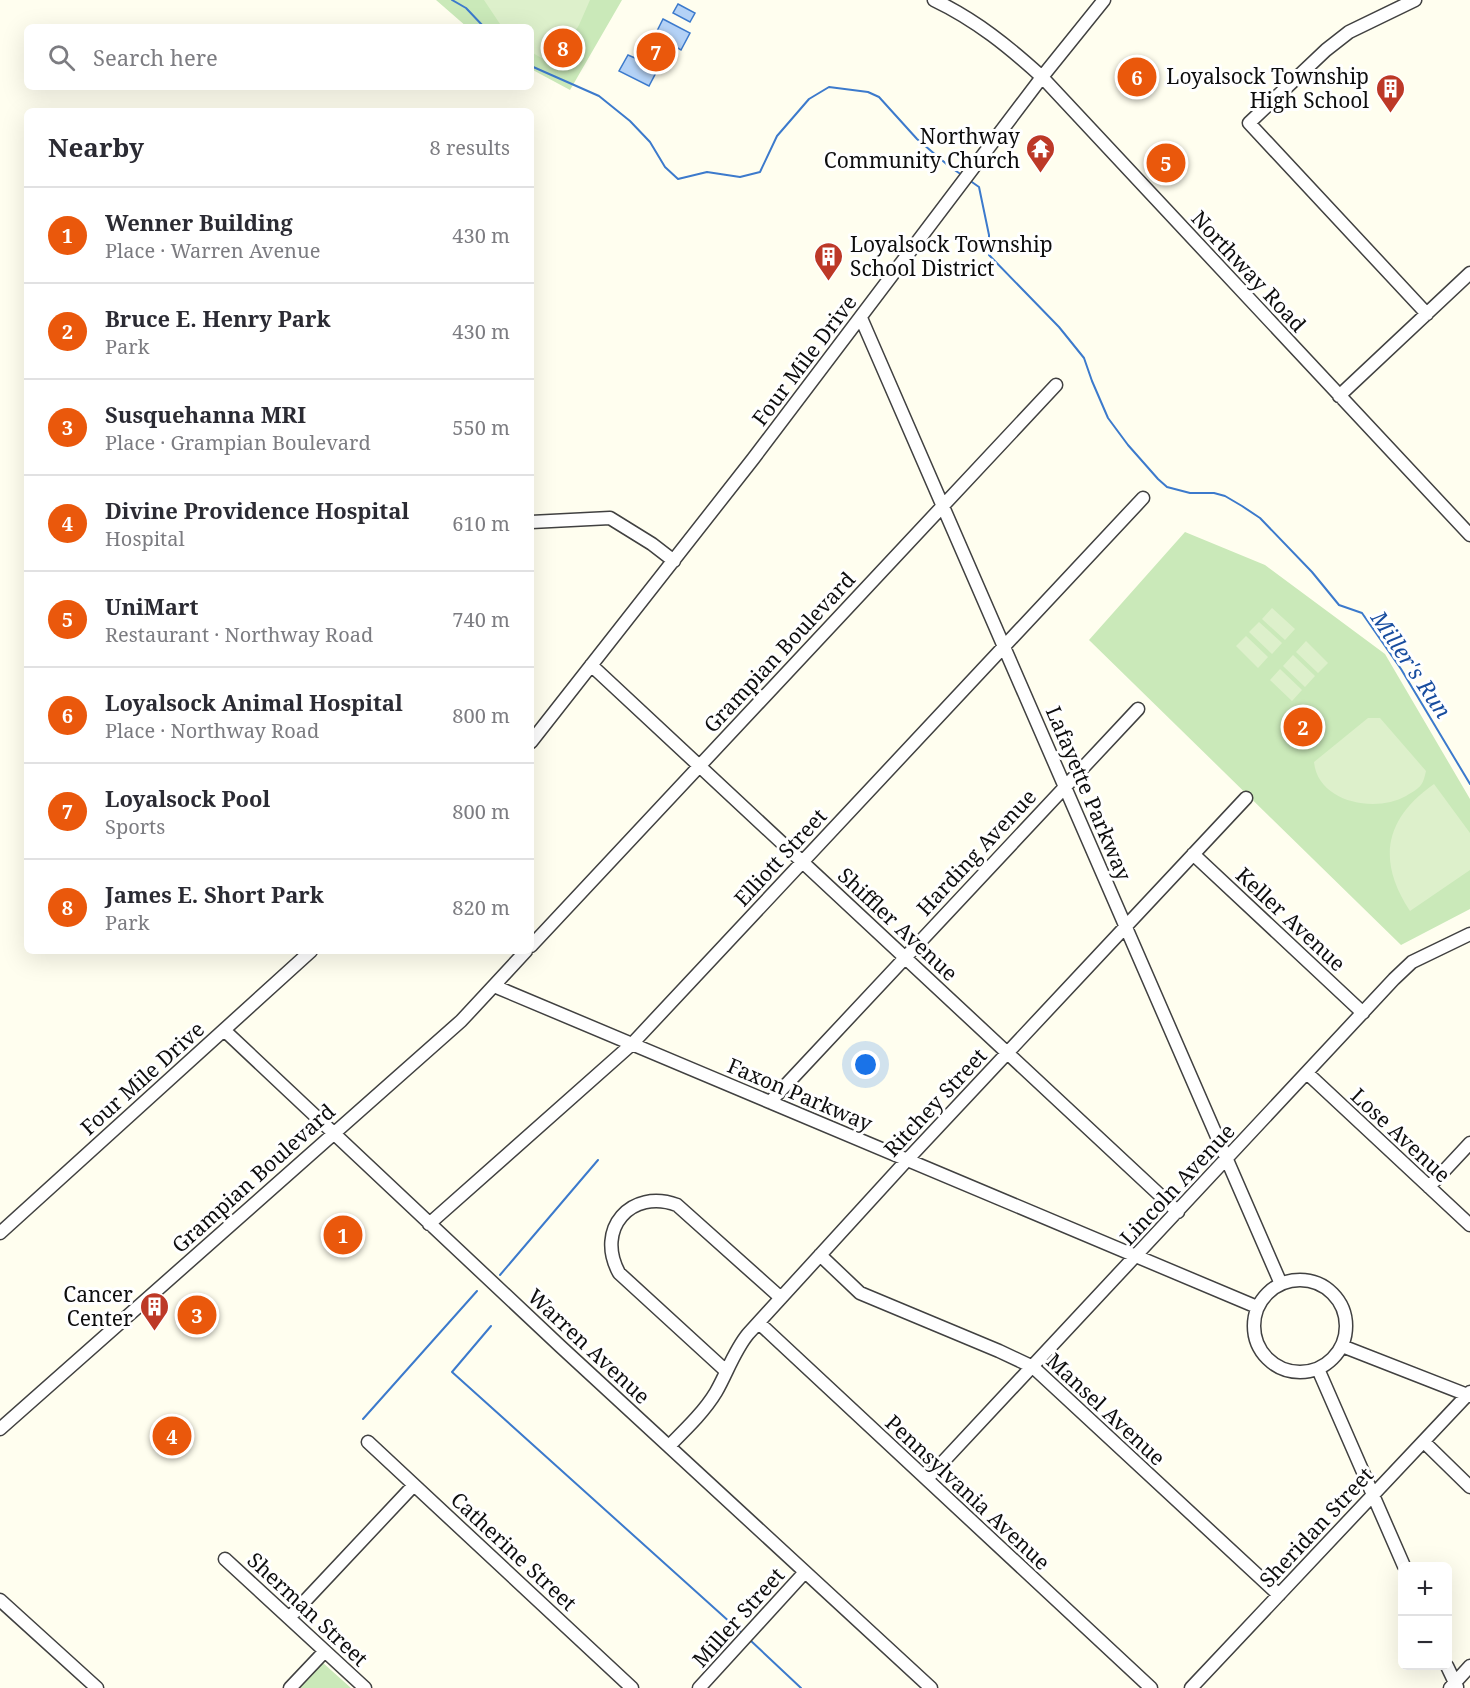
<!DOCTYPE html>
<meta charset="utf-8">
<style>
body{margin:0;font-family:"Noto Serif",serif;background:#f2f2f3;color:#2b2b33}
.controls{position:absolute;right:18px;bottom:18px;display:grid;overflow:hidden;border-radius:9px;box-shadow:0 6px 24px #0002}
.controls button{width:54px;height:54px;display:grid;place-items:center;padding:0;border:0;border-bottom:2px solid #e1e1e2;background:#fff;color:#2b2b33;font:30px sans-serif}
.you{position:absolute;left:866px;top:1065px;width:21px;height:21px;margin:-15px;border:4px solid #fff;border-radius:50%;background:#1a73e8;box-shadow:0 0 0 9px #1a73e833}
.badge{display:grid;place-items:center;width:39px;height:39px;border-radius:50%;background:#ea580c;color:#fff;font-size:20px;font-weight:700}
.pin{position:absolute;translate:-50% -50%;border:3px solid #fff;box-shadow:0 2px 6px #0006}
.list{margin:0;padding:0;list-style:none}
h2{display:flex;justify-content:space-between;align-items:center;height:78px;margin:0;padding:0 24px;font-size:26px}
h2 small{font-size:20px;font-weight:400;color:#7c7c81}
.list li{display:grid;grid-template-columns:39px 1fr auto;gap:18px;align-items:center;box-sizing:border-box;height:96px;padding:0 24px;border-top:2px solid #e1e1e2}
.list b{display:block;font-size:22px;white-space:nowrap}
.list p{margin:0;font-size:20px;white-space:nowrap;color:#7c7c81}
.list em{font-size:20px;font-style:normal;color:#7c7c81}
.icon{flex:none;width:33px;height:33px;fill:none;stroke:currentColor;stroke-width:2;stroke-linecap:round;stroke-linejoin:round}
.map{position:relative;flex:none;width:1470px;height:1688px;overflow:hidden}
.search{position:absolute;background:#fff;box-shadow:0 6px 24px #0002;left:24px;top:24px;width:510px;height:66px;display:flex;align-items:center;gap:15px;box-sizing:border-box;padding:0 21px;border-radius:9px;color:#7c7c81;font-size:22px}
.panel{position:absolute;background:#fff;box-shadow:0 6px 24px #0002;left:24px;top:108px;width:510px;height:846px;border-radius:9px}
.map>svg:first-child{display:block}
.green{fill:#cae9b9}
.pitch{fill:#ddf0cb}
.water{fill:#b4d2f6;stroke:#3c7acc;stroke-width:1.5}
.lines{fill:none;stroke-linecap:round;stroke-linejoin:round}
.stream{stroke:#3c7acc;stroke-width:2}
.minor-casing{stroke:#414141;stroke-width:15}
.minor{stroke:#fff;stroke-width:12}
.labels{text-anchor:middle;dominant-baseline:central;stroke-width:6;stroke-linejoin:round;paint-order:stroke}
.poi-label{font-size:21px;fill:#0e0e0e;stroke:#fff;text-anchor:end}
.street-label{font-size:21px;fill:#0e0e0e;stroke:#fff}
.water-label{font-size:22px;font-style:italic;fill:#184d9f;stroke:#fff}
</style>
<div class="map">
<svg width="1470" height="1688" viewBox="0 0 1470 1688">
<rect width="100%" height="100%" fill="#fffeef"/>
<path class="green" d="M 436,0 L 622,0 L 570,90 L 531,69 L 531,27 L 467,27 Z
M 1185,532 L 1265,565 L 1385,654 L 1470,799 L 1470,909 L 1401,945 L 1089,640 Z
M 322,1662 L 351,1688 L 299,1688 Z"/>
<path class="pitch" d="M 484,0 L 590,0 L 579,25 L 556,62 L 545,60 L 531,52 L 531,27 L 502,27 Z
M 1272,608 L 1295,629 L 1285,640 L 1262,619 Z
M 1259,622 L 1282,643 L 1272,654 L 1249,632 Z
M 1246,636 L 1268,657 L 1258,668 L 1236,646 Z
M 1306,641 L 1328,663 L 1318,673 L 1296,652 Z
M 1293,655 L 1315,676 L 1305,687 L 1283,666 Z
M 1280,669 L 1302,690 L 1292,701 L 1270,680 Z
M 1368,718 L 1380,718 L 1426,771 C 1425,775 1424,781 1421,785 C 1418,789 1411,793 1406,796 C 1376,813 1318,803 1314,762 Z
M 1434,784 L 1470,833 L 1470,870 L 1410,911 C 1377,861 1384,819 1434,784 Z"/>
<path class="water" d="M 678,4 L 695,13 L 690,22 L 673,13 Z
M 663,19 L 690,33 L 681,50 L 671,44 L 649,86 L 619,71 L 628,55 L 642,61 Z"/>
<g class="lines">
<path class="stream" d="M 452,0 L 466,8 L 484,27
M 531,66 L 599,96 L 630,121 L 650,142 L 665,167 L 678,179 L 707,172 L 740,177 L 760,172 L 777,136 L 809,99 L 829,87 L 868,92 L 879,97 L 917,139 L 950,167 L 962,175
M 969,180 L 979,187 L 989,235 L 989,255 L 1059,327 L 1084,358 L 1092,381 L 1108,418 L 1128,445 L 1158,479 L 1167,487 L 1190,493 L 1214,493 L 1225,496 L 1242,506 L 1260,518 L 1312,572 L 1339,605 L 1362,613 L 1401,669 L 1470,784
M 500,1275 L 598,1160
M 491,1326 L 452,1372 L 742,1633
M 363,1419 L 477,1291
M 750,1640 L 801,1688"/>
<defs>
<path id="minor" d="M 934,0 C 976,20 1009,47 1042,77 L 1470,535
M 1415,0 L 1349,32 L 1326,50 L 1249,123 L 1427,314
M 861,318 L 1281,1284
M 1339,396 L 1470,273
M 531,522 L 610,518 L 652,544 L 674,561
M 591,665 L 1178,1212
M 531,742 L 753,459 L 1042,77 L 1104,0
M 1193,854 L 1363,1013
M 531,946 L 1056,385
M 494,986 L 1257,1307
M 224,1030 L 560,1346 L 931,1688
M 1307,1073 L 1470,1225
M 770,1102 L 1138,709
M 1429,1187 L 1470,1143
M 429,1224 L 632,1044 L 1143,498
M 0,1233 L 311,951
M 820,1255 L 860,1293 L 999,1351 L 1033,1367 L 1279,1595
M1254 1326a46 46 0 1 1 92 0a46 46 0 1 1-92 0Z
M 759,1323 L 1151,1688
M 1342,1346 L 1470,1396
M 1318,1369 L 1404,1566
M 726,1371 L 619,1273 C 595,1229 631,1188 677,1205 L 781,1298
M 0,1429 L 461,1021 L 526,951
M 368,1442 L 632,1688
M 1424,1442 L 1470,1487
M 669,1446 C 685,1430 704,1412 716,1392 C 727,1373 734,1351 748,1334 L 907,1160 L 1246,798
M 927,1479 L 1394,979 L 1412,962 L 1470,934
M 225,1559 L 365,1688
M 0,1600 L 97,1688
M 289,1618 L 414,1485
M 1447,1666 L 1457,1687
M 290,1688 L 325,1651
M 699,1688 L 805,1572
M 1191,1688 L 1470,1392
M 1450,1688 L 1470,1666"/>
</defs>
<use href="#minor" class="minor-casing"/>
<use href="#minor" class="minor"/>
</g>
<defs>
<symbol id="building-pin" viewBox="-11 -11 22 30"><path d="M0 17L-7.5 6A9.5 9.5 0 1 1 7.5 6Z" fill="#bd3927" stroke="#fff"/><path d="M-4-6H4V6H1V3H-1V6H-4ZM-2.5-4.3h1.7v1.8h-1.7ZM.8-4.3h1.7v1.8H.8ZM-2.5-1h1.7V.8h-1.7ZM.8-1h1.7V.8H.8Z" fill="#fff"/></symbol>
<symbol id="temple-pin" viewBox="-11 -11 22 30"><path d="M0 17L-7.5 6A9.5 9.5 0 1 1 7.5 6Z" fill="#bd3927" stroke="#fff"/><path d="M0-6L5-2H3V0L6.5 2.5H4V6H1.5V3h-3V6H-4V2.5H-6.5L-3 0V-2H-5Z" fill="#fff"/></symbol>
</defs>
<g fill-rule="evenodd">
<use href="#building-pin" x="1374" y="72" width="33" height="45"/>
<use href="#temple-pin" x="1024" y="132" width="33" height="45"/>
<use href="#building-pin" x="812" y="240" width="33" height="45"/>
<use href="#building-pin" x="138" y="1290" width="33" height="45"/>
</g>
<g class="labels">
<g class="poi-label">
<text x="1369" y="76">Loyalsock Township<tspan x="1369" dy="24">High School</tspan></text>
<text x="1020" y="136">Northway<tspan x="1020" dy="24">Community Church</tspan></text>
<text x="850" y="244" text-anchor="start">Loyalsock Township<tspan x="850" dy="24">School District</tspan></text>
<text x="133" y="1294">Cancer<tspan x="133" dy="24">Center</tspan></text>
</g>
<g class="street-label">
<text transform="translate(1249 271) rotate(47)">Northway Road</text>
<text transform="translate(804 360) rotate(-53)">Four Mile Drive</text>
<text transform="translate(779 652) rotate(-47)">Grampian Boulevard</text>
<text transform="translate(1089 793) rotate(67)">Lafayette Parkway</text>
<text transform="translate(976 852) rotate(-47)">Harding Avenue</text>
<text transform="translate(780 857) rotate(-47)">Elliott Street</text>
<text transform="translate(1291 919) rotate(43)">Keller Avenue</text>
<text transform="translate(898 924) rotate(43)">Shiffler Avenue</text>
<text transform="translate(142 1078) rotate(-42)">Four Mile Drive</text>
<text transform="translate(800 1094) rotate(23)">Faxon Parkway</text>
<text transform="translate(935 1102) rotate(-47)">Ritchey Street</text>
<text transform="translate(1401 1135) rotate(43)">Lose Avenue</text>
<text transform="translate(253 1178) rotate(-42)">Grampian Boulevard</text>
<text transform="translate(1177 1184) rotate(-47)">Lincoln Avenue</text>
<text transform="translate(589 1346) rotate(43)">Warren Avenue</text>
<text transform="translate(1106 1409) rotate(43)">Mansel Avenue</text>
<text transform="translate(968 1492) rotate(43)">Pennsylvania Avenue</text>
<text transform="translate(1316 1527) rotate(-47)">Sheridan Street</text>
<text transform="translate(514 1551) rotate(43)">Catherine Street</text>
<text transform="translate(308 1609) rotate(43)">Sherman Street</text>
<text transform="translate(738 1617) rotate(-48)">Miller Street</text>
</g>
<g class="water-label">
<text transform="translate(1412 664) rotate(56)">Miller's Run</text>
</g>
</g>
</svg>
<div class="controls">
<button>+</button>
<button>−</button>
</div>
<div class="you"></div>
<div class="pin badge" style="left:343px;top:1235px">1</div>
<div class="pin badge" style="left:1303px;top:727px">2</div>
<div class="pin badge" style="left:197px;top:1315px">3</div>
<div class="pin badge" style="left:172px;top:1436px">4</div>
<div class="pin badge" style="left:1166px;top:163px">5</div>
<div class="pin badge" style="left:1137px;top:77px">6</div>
<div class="pin badge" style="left:656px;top:52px">7</div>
<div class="pin badge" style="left:563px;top:48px">8</div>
<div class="search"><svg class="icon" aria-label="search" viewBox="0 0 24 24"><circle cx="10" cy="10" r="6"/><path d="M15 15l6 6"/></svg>Search here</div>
<section class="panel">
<h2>Nearby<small>8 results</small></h2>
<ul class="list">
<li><span class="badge">1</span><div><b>Wenner Building</b><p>Place · Warren Avenue</p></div><em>430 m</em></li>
<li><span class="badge">2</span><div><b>Bruce E. Henry Park</b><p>Park</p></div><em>430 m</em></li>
<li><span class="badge">3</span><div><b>Susquehanna MRI</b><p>Place · Grampian Boulevard</p></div><em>550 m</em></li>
<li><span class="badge">4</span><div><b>Divine Providence Hospital</b><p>Hospital</p></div><em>610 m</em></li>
<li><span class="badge">5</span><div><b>UniMart</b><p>Restaurant · Northway Road</p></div><em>740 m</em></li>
<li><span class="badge">6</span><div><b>Loyalsock Animal Hospital</b><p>Place · Northway Road</p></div><em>800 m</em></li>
<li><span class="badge">7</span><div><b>Loyalsock Pool</b><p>Sports</p></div><em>800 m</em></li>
<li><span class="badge">8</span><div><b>James E. Short Park</b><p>Park</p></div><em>820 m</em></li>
</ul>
</section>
</div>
